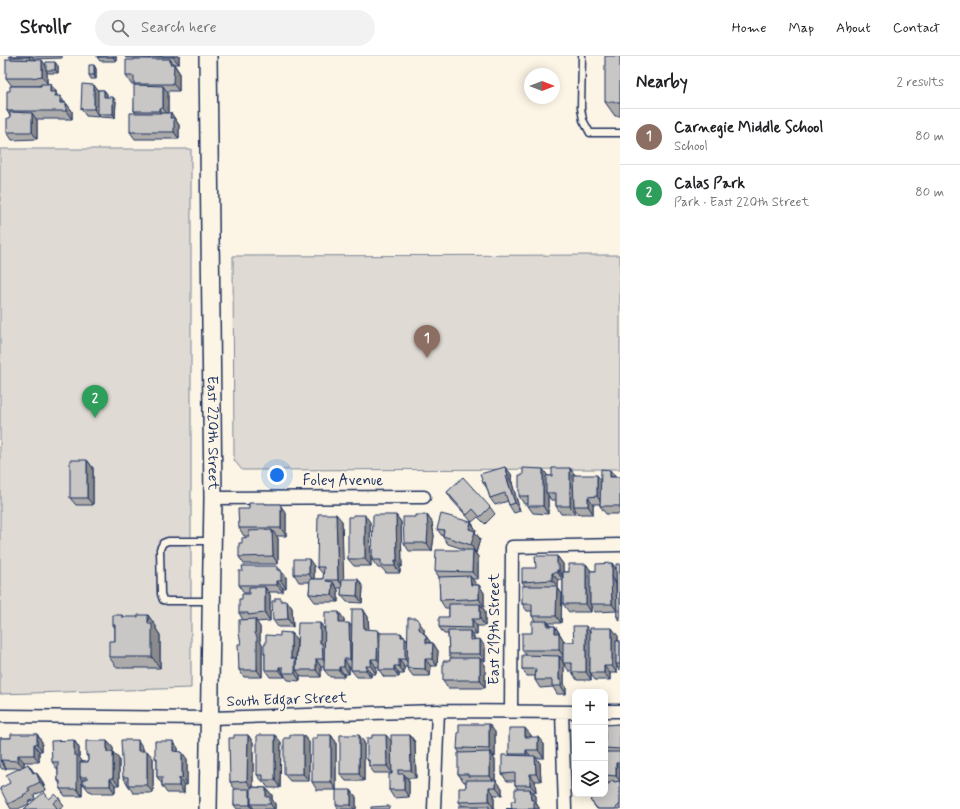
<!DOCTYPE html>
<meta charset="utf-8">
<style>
body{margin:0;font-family:Mynerve,sans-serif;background:#f2f2f2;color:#202124}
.controls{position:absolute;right:12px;bottom:12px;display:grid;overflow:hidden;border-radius:8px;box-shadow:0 2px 10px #0003}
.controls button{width:36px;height:36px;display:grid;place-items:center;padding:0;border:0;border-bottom:1px solid #e0e0e0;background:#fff;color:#202124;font:20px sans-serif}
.compass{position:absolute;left:524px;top:12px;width:36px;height:36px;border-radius:50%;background:#fff;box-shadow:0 2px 10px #0003;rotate:90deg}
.you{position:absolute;left:277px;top:419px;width:14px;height:14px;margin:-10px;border:3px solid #fff;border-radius:50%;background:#1a73e8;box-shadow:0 0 0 6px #1a73e833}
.badge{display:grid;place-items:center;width:26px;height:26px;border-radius:50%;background:#2563eb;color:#fff;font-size:13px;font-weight:700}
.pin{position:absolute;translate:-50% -33px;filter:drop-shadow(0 1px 2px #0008)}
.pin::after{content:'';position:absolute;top:21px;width:14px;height:12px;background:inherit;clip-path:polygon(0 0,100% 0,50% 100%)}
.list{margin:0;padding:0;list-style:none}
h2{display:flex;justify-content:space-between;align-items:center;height:52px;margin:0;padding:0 16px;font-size:17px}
h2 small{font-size:13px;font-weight:400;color:#757577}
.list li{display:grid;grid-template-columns:26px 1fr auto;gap:12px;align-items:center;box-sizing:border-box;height:56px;padding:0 16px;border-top:1px solid #e0e0e0}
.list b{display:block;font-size:15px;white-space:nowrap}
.list p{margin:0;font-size:13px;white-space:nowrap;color:#757577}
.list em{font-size:13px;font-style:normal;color:#757577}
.icon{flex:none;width:22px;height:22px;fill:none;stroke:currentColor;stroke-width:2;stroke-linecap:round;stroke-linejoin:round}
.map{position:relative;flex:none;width:620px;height:753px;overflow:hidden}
header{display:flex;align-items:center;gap:24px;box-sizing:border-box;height:56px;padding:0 20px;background:#fff;border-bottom:1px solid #e0e0e0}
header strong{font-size:19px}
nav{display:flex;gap:22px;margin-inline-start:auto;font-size:14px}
.search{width:280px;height:36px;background:#f2f2f2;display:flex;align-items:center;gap:10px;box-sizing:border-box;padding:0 14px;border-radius:22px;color:#757577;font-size:15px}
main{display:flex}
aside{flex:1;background:#fff}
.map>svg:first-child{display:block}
.green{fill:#dfdbd4;stroke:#7d8599}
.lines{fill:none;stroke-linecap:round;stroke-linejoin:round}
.lane-casing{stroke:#1b2f5e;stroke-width:9}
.street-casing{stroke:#1b2f5e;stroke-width:15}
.secondary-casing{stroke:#1b2f5e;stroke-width:20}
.lane{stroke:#fcf5e5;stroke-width:6}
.street{stroke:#fcf5e5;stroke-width:12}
.secondary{stroke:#fcf5e5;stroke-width:17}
.wall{fill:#acabaa;stroke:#1b2f5e;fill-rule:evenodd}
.shaded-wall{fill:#8c8b8b;stroke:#1b2f5e}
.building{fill:#c8c7c6;stroke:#1b2f5e}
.labels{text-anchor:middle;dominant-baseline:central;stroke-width:3.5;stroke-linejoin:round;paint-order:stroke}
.street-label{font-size:15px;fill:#1b2f5e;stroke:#fcf5e5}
</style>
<header>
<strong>Strollr</strong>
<div class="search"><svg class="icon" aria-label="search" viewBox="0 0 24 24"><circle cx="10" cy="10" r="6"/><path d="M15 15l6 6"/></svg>Search here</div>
<nav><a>Home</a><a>Map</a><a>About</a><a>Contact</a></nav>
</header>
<main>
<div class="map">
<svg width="620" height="753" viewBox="0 0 620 753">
<rect width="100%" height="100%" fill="#fcf5e5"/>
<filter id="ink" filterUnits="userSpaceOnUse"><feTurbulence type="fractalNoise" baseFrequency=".025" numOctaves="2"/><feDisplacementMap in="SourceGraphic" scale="8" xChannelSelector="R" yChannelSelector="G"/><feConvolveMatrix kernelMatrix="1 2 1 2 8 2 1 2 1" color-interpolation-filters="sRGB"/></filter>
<g filter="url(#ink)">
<path class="green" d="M 0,93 L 191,93 L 191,632 L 0,638 Z
M 620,199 L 620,413 L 242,414 L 234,404 L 233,200 Z"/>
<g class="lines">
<defs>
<path id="lane" d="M 582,0 L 581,52 L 583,64 L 590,77 L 620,77
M 210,545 L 168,545 L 163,544 L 161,538 L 160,493 L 163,487 L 168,485 L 212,485"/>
<path id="street" d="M 213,442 L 424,441
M 605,655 L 620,655
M 511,656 L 512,491 L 620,489
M 562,656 L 565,753
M 0,660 L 211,662 L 438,655 L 575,656
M 434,753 L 438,655"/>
<g id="secondary">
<path id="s1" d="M 208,0 L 213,442 L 208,753"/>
</g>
</defs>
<use href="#lane" class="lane-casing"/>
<use href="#street" class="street-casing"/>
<use href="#secondary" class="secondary-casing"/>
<use href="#lane" class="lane"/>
<use href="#street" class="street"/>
<use href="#secondary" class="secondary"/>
</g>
<path class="wall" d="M 9,0 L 62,0 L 62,2 L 34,3 L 34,4 L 46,9 L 58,10 L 58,17 L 49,17 L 47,16 L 47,27 L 50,28 L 56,35 L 56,37 L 57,40 L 65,47 L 66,47 L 72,55 L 72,63 L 36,63 L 37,64 L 37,83 L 12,84 L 7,76 L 10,62 L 10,60 L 7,55 L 10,35 L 41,30 L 41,29 L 37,30 L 12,30 L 6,22 L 11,3 Z
M 116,0 L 116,5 L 100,5 L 97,1 Z
M 125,0 L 179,0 L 179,8 L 174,8 L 179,16 L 179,35 L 167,35 L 168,37 L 168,57 L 171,57 L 179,69 L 179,83 L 135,83 L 130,76 L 136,57 L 134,55 L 135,29 L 134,28 L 131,28 L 126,20 L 134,4 L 150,3 L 149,2 L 126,2 Z
M 620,0 L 620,60 L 615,60 L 605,46 Z
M 94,9 L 96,13 L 96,23 L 91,23 L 89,19 Z
M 98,34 L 104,34 L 107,38 L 107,41 L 116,45 L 115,62 L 100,61 L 99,59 L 99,61 L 86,60 L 81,53 Z
M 87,404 L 93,412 L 93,449 L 76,449 L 70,442 Z
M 505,411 L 511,418 L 513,427 L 512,427 L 520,455 L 514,457 L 509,449 L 508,445 L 495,449 L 490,442 L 487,432 L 483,427 Z
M 570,412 L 575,419 L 601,425 L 615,421 L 620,421 L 620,458 L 606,458 L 600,450 L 600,448 L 593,448 L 593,458 L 579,458 L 575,453 L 575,458 L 561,458 L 556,450 L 556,444 L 551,444 L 548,439 L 548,458 L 533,457 L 528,450 L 528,448 L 524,448 L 519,440 L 548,420 L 552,420 Z
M 447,436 L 490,451 L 495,458 L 485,468 L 478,461 L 472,466 L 452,444 Z
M 266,448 L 286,457 L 286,480 L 276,480 L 278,482 L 278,508 L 244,508 L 239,501 L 249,481 L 249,480 L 244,480 L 239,472 L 249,453 Z
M 396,459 L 401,466 L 402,511 L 400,511 L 400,517 L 386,517 L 382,512 L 378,512 L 372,504 Z
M 427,459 L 432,466 L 434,480 L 432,495 L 409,495 L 404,487 L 415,461 Z
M 353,461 L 370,466 L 371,510 L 354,510 L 348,503 Z
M 342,465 L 343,523 L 363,531 L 362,547 L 347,546 L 341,539 L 342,532 L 337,532 L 338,534 L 338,546 L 315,546 L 309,538 L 310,526 L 299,526 L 294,518 L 314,510 L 314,523 L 323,523 L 324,518 L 323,518 L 317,511 Z
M 471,466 L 476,474 L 475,476 L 480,483 L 476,497 L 475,496 L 478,501 L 478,523 L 472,523 L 476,528 L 476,529 L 479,529 L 484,537 L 484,551 L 482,551 L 485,555 L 485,570 L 477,570 L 477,579 L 472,579 L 475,583 L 485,591 L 485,605 L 482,605 L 485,609 L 485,632 L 448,632 L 443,624 L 451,602 L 449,598 L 448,578 L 444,578 L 439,571 L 449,561 L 449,552 L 445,552 L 440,544 L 439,521 L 435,515 L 467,494 L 448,488 L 437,473 Z
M 557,500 L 563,508 L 563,514 L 564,516 L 569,516 L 586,508 L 591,515 L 596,515 L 612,507 L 616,513 L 620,508 L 620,565 L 617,561 L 617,555 L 595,556 L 591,550 L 591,556 L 569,556 L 563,548 L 563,524 L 558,524 L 558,532 L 562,538 L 561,567 L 549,567 L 551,570 L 555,570 L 564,585 L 564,586 L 574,586 L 590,576 L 618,580 L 618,585 L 620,585 L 620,614 L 617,610 L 617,617 L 610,617 L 610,624 L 595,624 L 591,618 L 591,624 L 577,624 L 572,616 L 572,615 L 569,615 L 564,608 L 564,628 L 566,631 L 566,638 L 557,638 L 553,631 L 540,632 L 535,624 L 535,620 L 527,620 L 522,613 L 526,599 L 522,594 L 532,577 L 535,565 L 532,560 L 532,555 L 527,555 L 522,548 L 525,530 L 522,526 L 536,512 ZM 560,601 L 563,601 L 563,606 Z
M 280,514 L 286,521 L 286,532 L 283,532 L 283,536 L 269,536 L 270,539 L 270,565 L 256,566 L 260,571 L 260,585 L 262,588 L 262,621 L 244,621 L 239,614 L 243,564 L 239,557 L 242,543 L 249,538 L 249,537 L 244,537 L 239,529 Z
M 283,545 L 287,545 L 292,552 L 293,571 L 278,571 L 273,564 Z
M 363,553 L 368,561 L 369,574 L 380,577 L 405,581 L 408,585 L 424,573 L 424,578 L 431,587 L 433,587 L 438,595 L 437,610 L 431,610 L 430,620 L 413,620 L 407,612 L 407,611 L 404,611 L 404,618 L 399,618 L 399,621 L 384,621 L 379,614 L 379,611 L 376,611 L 376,618 L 371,618 L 371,621 L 357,621 L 351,614 L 351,611 L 349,611 L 349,618 L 344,618 L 344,621 L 330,621 L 324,614 L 324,611 L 321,611 L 321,621 L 302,621 L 300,619 L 300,625 L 288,624 L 285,620 L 285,621 L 270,621 L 265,614 L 265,599 L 264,597 L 280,580 L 291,577 L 297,584 L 297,605 L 320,567 L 325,574 L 344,563 L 344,567 L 352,571 Z
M 122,559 L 124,561 L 156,570 L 156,573 L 160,579 L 160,612 L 117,612 L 109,601 L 115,585 L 115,572 L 113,569 Z
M 620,668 L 620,753 L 597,753 L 590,744 L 610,727 L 605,727 L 605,669 Z
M 495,676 L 495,701 L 492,700 L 495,704 L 495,724 L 502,732 L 502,739 L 494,739 L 494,753 L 462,750 L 459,746 L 466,732 L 466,726 L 464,726 L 458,718 L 460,697 L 457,693 Z
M 37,678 L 42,686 L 42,695 L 39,695 L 39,706 L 24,706 L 24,710 L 34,716 L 41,723 L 46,734 L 34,739 L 35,743 L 28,746 L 29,748 L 18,753 L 11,753 L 8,748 L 10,727 L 20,712 L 6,712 L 6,713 L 2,713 L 0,711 L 0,682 L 11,682 Z
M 248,679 L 253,686 L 253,731 L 266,732 L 272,739 L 272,743 L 275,748 L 275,753 L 237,753 L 234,749 L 235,733 L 230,726 L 234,682 Z
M 331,679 L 336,686 L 336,734 L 317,734 L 312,726 L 317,682 Z
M 410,679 L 415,686 L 416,722 L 407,722 L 409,725 L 409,741 L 394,742 L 389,734 L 392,717 L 374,717 L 369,710 L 369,706 L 367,704 L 391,686 Z
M 531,679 L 531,681 L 544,688 L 544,702 L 536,702 L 540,707 L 541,725 L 535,725 L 536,736 L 533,736 L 536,740 L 536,747 L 539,752 L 539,753 L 506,753 L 512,753 L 515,745 L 518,733 L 515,729 L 515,725 L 507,725 L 502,718 L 510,699 L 509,698 Z
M 74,684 L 79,692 L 79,701 L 82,706 L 88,706 L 88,702 L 86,699 L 107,685 L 113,692 L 113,696 L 119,703 L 119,729 L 115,729 L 115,737 L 92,737 L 90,735 L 89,735 L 83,728 L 83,726 L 82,724 L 82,740 L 65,740 L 60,733 L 60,728 L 58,725 L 58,714 L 52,706 Z
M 281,686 L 280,732 L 268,732 L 264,726 L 263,726 L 257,719 Z
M 309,686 L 309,725 L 290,725 L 284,718 Z
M 364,686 L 364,725 L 346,725 L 340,718 Z
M 143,692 L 143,695 L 153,702 L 153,737 L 133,737 L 123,721 Z
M 178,692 L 178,695 L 187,703 L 187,729 L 184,729 L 184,737 L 167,737 L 162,730 L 162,728 L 157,721 L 157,704 L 155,702 Z
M 351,734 L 356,741 L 356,753 L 338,753 L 336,749 Z
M 59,742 L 64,750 L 60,753 L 24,753 L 49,743 Z"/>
<path class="shaded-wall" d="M 29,0 L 32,0 L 34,3 L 34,9 L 29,1 Z
M 113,0 L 116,0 L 116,5 L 113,1 Z
M 173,0 L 179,0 L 179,8 L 173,1 Z
M 170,3 L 179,16 L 179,35 L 173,28 L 170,8 Z
M 42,4 L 47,11 L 46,14 L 47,16 L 47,27 L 42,20 Z
M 55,6 L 58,10 L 58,17 L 55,14 Z
M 94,9 L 96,13 L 96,23 L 94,19 Z
M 50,28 L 56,35 L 56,37 L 60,44 L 50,36 Z
M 94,29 L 99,36 L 98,58 L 99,61 L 94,53 Z
M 163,30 L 168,37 L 168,59 L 163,52 Z
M 104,34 L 107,38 L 107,45 L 104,41 Z
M 60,40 L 65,47 L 60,47 Z
M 113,41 L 116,45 L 115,62 L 113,58 Z
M 66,47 L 72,55 L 72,63 L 66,55 Z
M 159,52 L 165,59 L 165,62 L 159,55 Z
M 32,57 L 37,64 L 37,83 L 32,76 Z
M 171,57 L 179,69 L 179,83 L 174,76 L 170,62 Z
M 87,404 L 93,412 L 93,449 L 87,442 Z
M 505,411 L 511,418 L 513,427 L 508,419 Z
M 570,412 L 575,419 L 574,450 L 575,453 L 575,458 L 570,450 Z
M 543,413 L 548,420 L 546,437 L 548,439 L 548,458 L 543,450 Z
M 610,414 L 616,421 L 610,421 Z
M 597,419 L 602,426 L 602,448 L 597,440 Z
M 506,420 L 512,427 L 520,455 L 515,447 Z
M 588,441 L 593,448 L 593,458 L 588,450 Z
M 281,450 L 286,457 L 286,480 L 281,472 Z
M 336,458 L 342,465 L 344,531 L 338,524 Z
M 365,459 L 370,466 L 371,510 L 365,503 Z
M 396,459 L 401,466 L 402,511 L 397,504 Z
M 427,459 L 432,466 L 434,480 L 432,495 L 427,487 Z
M 471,466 L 476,474 L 475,476 L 480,483 L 476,497 L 471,489 L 469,473 Z
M 272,474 L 278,482 L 278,508 L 273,500 Z
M 473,494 L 478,501 L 478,523 L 472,516 Z
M 557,500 L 563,508 L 563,514 L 564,516 L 564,521 L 559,514 L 557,509 Z
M 309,503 L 314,510 L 314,526 L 309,518 Z
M 395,504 L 400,511 L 400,517 L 395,510 Z
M 612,507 L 617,515 L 617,528 L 612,521 Z
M 586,508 L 591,515 L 590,548 L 591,550 L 591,556 L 586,548 Z
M 277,510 L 286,521 L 286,532 L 281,525 L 277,514 Z
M 557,514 L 563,521 L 563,524 L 557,516 Z
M 552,517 L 558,524 L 558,532 L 562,538 L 561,567 L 556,560 L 557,530 L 552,524 Z
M 470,520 L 476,528 L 476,537 L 471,529 Z
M 611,521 L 616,528 L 617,555 L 612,548 Z
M 358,523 L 363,531 L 362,547 L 357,540 Z
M 277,525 L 283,532 L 283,536 L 277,529 Z
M 333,526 L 338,534 L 338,546 L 332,539 Z
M 479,529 L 484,537 L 484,551 L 479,543 Z
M 265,531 L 270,539 L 270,565 L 265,557 Z
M 287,545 L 292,552 L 293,571 L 288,563 Z
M 480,548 L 485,555 L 485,570 L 480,563 Z
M 363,553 L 368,561 L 369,581 L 364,573 Z
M 339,556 L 344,563 L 344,574 L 339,567 Z
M 148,559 L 156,570 L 156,573 L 160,579 L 160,612 L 152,601 L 148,568 Z
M 255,563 L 260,571 L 260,585 L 262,588 L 262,621 L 257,614 L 255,577 Z
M 472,563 L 477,570 L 477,579 L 472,572 Z
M 547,565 L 553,573 L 547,570 Z
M 419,566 L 424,573 L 424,581 L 419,573 Z
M 320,567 L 325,574 L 328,611 L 323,603 L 320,587 Z
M 349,567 L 354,574 L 355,611 L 350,603 Z
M 555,570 L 564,585 L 564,601 L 559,594 L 555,577 Z
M 586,570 L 591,578 L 590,617 L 591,618 L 591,624 L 586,616 Z
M 612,572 L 618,580 L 617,608 L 616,608 L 617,610 L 617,617 L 612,610 Z
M 378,574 L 383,581 L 383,611 L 377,603 Z
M 470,575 L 475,583 L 475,591 L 470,584 Z
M 291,577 L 297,584 L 296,604 L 300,610 L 296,614 L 300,619 L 300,625 L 295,617 L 291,602 Z
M 401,577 L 405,583 L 405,581 L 410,588 L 411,611 L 405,603 L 401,581 Z
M 426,580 L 431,587 L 426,587 Z
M 480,583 L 485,591 L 485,605 L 480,598 Z
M 433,587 L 438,595 L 437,610 L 432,603 Z
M 559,600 L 564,607 L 563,607 L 564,608 L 564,628 L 566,631 L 566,638 L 561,630 L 559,624 Z
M 480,602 L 485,609 L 485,632 L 480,624 Z
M 316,603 L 321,611 L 321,621 L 316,614 Z
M 344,603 L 349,611 L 349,618 L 344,611 Z
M 371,603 L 376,611 L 376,618 L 371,610 Z
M 399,603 L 404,611 L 404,618 L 399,610 Z
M 425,603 L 431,610 L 430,620 L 425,613 Z
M 366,610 L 371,618 L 371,621 L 366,614 Z
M 394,610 L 399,618 L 399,621 L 394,614 Z
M 604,610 L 610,617 L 610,624 L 604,617 Z
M 279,611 L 284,617 L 283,617 L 285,620 L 285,621 L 279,614 Z
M 339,611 L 344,618 L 344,621 L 339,614 Z
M 489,668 L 495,676 L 495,701 L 489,693 Z
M 525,672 L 531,679 L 531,688 L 525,681 Z
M 37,678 L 42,686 L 42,695 L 37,688 Z
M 248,679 L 253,686 L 253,733 L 247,725 Z
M 275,679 L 281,686 L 280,732 L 275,724 Z
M 303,679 L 309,686 L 309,725 L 303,718 Z
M 331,679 L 336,686 L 336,734 L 331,726 Z
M 359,679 L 364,686 L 364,725 L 359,718 Z
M 386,679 L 392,686 L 392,717 L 387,710 Z
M 410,679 L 415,686 L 416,722 L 411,714 Z
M 538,681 L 544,688 L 544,702 L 538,694 Z
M 74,684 L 79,692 L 79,701 L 83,706 L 80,721 L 82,724 L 82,740 L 77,733 L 74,699 Z
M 138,684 L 143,692 L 143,702 L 138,695 Z
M 107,685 L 113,692 L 113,703 L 107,696 Z
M 173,685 L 178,692 L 178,703 L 173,695 Z
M 34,688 L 39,695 L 39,706 L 34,699 Z
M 526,694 L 532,702 L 532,706 L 526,698 Z
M 147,695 L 153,702 L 153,737 L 147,729 Z
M 113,696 L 119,703 L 119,729 L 113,722 Z
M 182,696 L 187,703 L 187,729 L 182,722 Z
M 490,696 L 495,704 L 495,727 L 490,720 Z
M 18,699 L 24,706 L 24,712 L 18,705 Z
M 535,700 L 540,707 L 541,725 L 536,718 Z
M 1,704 L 6,712 L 6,713 L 1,705 Z
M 616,707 L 620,712 L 620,725 L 616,720 Z
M 28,708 L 34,716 L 38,725 L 33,717 Z
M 36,716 L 41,723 L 46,734 L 40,726 Z
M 404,718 L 409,725 L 409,741 L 404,734 Z
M 530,718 L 535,725 L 536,736 L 530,729 Z
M 110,722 L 115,729 L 115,737 L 110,730 Z
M 179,722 L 184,729 L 184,737 L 179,730 Z
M 496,724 L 502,732 L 502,739 L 496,731 Z
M 489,731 L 494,739 L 494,753 L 489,745 Z
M 266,732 L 272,739 L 272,743 L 275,748 L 275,753 L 274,753 L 266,741 Z
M 250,733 L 255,740 L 251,748 L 254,753 L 252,753 L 250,749 Z
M 530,733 L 536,740 L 536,747 L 539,752 L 539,753 L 534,753 L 531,744 Z
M 351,734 L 356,741 L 356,753 L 354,753 L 351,749 Z"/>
<path class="building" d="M 11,0 L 29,0 L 29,1 L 11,1 Z
M 97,0 L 113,0 L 113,1 L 97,1 Z
M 149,0 L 173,0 L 173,1 L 149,1 Z
M 605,0 L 620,0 L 620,46 L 605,46 Z
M 6,3 L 42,4 L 42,20 L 32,22 L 6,22 Z
M 134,3 L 170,3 L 170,8 L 174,8 L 173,28 L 134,28 L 134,20 L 126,20 L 126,4 L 134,4 Z
M 46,6 L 55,6 L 55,14 L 46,14 Z
M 89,9 L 94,9 L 94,19 L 89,19 Z
M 41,28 L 50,28 L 50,36 L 55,36 L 55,40 L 60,40 L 60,47 L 66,47 L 66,55 L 7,55 L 7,35 L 10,35 L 10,30 L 41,30 Z
M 82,28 L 94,29 L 94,53 L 81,53 Z
M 134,29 L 163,30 L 163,52 L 159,52 L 159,55 L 134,55 Z
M 98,34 L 104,34 L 104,41 L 113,41 L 113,58 L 98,58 Z
M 10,56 L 32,57 L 32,76 L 7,76 L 7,62 L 10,62 Z
M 130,57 L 171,57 L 170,62 L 174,62 L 174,76 L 130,76 Z
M 70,404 L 87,404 L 87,442 L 70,442 Z
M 505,411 L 508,419 L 506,420 L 515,447 L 509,449 L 505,437 L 490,442 L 485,426 L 483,427 L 480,418 Z
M 523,412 L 543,413 L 543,450 L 528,450 L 528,440 L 519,440 L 519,419 L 523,419 Z
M 552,412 L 570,412 L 570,450 L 556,450 L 556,437 L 546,437 L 546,420 L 552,420 Z
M 601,413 L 610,414 L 610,421 L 620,421 L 620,450 L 600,450 Z
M 573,419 L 597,419 L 597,440 L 588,441 L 588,450 L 574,450 Z
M 463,421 L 490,451 L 480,461 L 473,453 L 467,459 L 447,436 Z
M 249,447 L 265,447 L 265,448 L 280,448 L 281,450 L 281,472 L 239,472 L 238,453 L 249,453 Z
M 318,458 L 336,458 L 338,524 L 326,524 L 326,525 L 333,526 L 332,539 L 309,538 L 310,523 L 323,523 L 324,511 L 317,511 Z
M 441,458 L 471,466 L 469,473 L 475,475 L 471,489 L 443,480 L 444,474 L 437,473 Z
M 353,459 L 365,459 L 365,503 L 348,503 L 348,461 L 353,461 Z
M 373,459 L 396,459 L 397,504 L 395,504 L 395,510 L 381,510 L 381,504 L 372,504 Z
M 415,459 L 427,459 L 428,473 L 427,487 L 404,487 L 403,461 L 415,461 Z
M 272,474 L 273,500 L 239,501 L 239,487 L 242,487 L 242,482 L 249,481 L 249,475 Z
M 436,494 L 473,494 L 472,516 L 435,515 Z
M 535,500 L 557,500 L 557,509 L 559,509 L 559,514 L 557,514 L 557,516 L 552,517 L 552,524 L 522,526 L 522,512 L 536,512 Z
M 294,503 L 309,503 L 309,518 L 294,518 Z
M 612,507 L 612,521 L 611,521 L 612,548 L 590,548 L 590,515 L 596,515 L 596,508 Z
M 569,508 L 586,508 L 586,548 L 563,548 L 563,516 L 569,516 Z
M 616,508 L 620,508 L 620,561 L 617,561 Z
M 242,510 L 277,510 L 277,514 L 281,514 L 281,525 L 277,525 L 277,529 L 239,529 L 239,515 L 243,515 Z
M 470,520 L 471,529 L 479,529 L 479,543 L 468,544 L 468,543 L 440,544 L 439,521 Z
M 342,523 L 358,523 L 357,540 L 341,539 Z
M 522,530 L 557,530 L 556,560 L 532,560 L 532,548 L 522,548 Z
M 249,531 L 265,531 L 265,557 L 248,559 L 248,557 L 239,557 L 239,543 L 242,543 L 242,538 L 249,538 Z
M 275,542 L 281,542 L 281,545 L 287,545 L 288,563 L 273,564 L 272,545 L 275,545 Z
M 449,548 L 480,548 L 480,563 L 472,563 L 472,572 L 439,571 L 439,561 L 449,561 Z
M 352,553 L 363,553 L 364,573 L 378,574 L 377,603 L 371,603 L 371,610 L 366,610 L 366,614 L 351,614 Z
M 325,556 L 339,556 L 339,567 L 349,567 L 350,603 L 344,603 L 344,611 L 339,611 L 339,614 L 324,614 Z
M 113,559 L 122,559 L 122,561 L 138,561 L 138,559 L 148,559 L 148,568 L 152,568 L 152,601 L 109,601 L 109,585 L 115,585 L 115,569 L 113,569 Z
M 408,562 L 416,562 L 419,566 L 419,573 L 426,580 L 426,587 L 433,587 L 432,603 L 425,603 L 425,613 L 407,612 Z
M 255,563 L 255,577 L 257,581 L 257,614 L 239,614 L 238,588 L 241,588 L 239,577 L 239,564 Z
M 532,565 L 547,565 L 547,570 L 555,570 L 555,577 L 559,577 L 559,594 L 522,594 L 522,577 L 532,577 Z
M 298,567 L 320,567 L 320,587 L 322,587 L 323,603 L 316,603 L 316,614 L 296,614 Z
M 573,570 L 586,570 L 586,616 L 572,616 L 572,607 L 563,607 L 563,586 L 574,586 Z
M 590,572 L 612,572 L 612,610 L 604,610 L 604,617 L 590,617 Z
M 448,575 L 470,575 L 470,584 L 480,583 L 480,598 L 449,598 Z
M 280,576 L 291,577 L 291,602 L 295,603 L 295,617 L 283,617 L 283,611 L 279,611 L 279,614 L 265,614 L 265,597 L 264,597 L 264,588 L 266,588 L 266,579 L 280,580 Z
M 380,577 L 401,577 L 401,581 L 405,581 L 405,603 L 399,603 L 399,610 L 394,610 L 394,614 L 379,614 Z
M 616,585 L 620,585 L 620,608 L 616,608 Z
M 522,599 L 559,600 L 559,624 L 561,624 L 561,630 L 552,630 L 552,624 L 535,624 L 536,613 L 522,613 Z
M 450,602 L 480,602 L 480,624 L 443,624 L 443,605 L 450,605 Z
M 459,668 L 489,668 L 489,693 L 464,692 L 464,693 L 457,693 L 458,677 L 459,677 Z
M 620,668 L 620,693 L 605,692 L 605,669 Z
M 509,672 L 525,672 L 525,681 L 538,681 L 538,694 L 526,694 L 526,698 L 509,698 Z
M 11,678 L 37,678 L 37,688 L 34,688 L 34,699 L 18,699 L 18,705 L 1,704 L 1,705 L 0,705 L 0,682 L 11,682 Z
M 234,679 L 248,679 L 247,725 L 230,726 L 229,682 L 234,682 Z
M 257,679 L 275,679 L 275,724 L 263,724 L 263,719 L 257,719 Z
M 290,679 L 303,679 L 303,718 L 284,718 L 284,682 L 290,682 Z
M 317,679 L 331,679 L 331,726 L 312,726 L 312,682 L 317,682 Z
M 340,679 L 359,679 L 359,718 L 340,718 Z
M 372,679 L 386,679 L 387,710 L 369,710 L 369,704 L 367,704 L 367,682 L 372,682 Z
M 391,679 L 410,679 L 411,714 L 398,714 L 398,718 L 404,718 L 404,734 L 389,734 L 389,718 L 392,718 Z
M 74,684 L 74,699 L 77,699 L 77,733 L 60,733 L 60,725 L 58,725 L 58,706 L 52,706 L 51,685 Z
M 121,684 L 138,684 L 138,695 L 147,695 L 147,729 L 128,729 L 128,721 L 123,721 Z
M 86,685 L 107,685 L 107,696 L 113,696 L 113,722 L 110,722 L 110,730 L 86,730 L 86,728 L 83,728 L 83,723 L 87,723 L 87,721 L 80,721 L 80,706 L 88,706 L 88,699 L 86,699 Z
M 155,685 L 173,685 L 173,695 L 182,696 L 182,722 L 179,722 L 179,730 L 162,730 L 162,721 L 157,721 L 157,702 L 155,702 Z
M 490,696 L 490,720 L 468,720 L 468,718 L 458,718 L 458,697 Z
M 605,696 L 620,696 L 620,707 L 616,707 L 616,720 L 605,719 Z
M 502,699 L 535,700 L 536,718 L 530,718 L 530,729 L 515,729 L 515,717 L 502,718 Z
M 28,708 L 33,717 L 36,716 L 40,726 L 28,732 L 30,735 L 23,739 L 24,740 L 8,748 L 0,732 L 10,727 L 6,719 Z
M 466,724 L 496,724 L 496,731 L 489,731 L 489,745 L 459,746 L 459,732 L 466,732 Z
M 613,724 L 614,726 L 620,725 L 620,748 L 615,753 L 598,753 L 590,744 L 597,738 L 605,738 L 605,731 Z
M 251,731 L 266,732 L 266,741 L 270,741 L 270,748 L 251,748 Z
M 234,733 L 250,733 L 250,749 L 234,749 Z
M 515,733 L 530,733 L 531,744 L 534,744 L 534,753 L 506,753 L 512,753 L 511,745 L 515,745 Z
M 336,734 L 351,734 L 351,749 L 336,749 Z
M 44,736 L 49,743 L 55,738 L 59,742 L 53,747 L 57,752 L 56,753 L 24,753 Z
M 389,750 L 389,753 L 371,753 L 371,751 Z
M 459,750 L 489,750 L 489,753 L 459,753 Z"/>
</g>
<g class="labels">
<g class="street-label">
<text stroke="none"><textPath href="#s1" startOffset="377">East 220th Street</textPath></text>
<text x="343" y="425">Foley Avenue</text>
<text transform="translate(495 573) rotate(-90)">East 219th Street</text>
<text transform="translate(287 644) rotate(-2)">South Edgar Street</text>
</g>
</g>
</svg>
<div class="controls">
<button>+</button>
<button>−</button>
<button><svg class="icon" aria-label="layers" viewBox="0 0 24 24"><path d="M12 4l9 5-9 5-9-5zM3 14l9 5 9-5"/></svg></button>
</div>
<svg class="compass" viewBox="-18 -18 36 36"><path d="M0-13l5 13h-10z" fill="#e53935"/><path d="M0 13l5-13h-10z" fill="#757577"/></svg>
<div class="you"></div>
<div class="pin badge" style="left:427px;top:302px;background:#8d6e63">1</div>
<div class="pin badge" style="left:95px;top:362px;background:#2e9e5b">2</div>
</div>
<aside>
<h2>Nearby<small>2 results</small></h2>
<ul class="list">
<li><span class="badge" style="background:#8d6e63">1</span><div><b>Carnegie Middle School</b><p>School</p></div><em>80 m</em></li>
<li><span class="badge" style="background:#2e9e5b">2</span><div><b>Calas Park</b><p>Park · East 220th Street</p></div><em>80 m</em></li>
</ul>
</aside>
</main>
